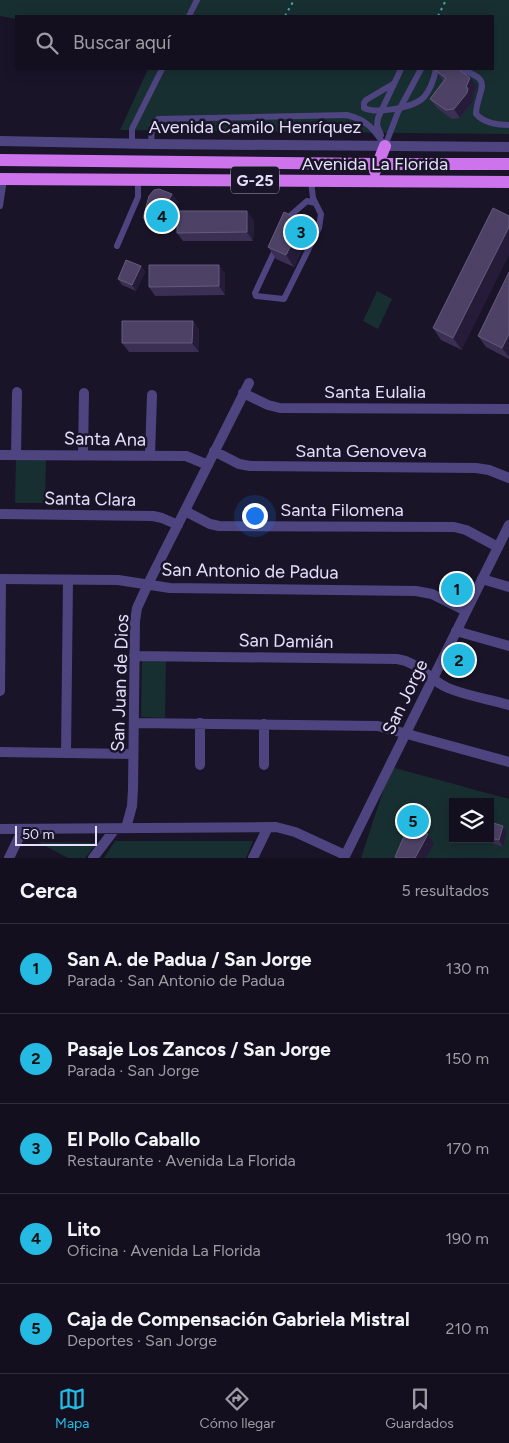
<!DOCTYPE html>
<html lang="es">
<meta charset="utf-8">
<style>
body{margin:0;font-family:Figtree,sans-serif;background:#1c1827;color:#f1f3f6}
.controls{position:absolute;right:15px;bottom:15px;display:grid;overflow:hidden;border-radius:0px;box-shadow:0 2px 12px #0003}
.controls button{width:45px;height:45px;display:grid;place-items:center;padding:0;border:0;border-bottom:1px solid #322f3c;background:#130f1e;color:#f1f3f6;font:25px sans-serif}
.scale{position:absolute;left:15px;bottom:12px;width:82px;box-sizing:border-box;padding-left:5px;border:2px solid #e5dffb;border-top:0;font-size:14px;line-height:18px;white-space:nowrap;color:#e5dffb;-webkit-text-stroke:4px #191428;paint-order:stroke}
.you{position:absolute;left:254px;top:515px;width:18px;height:18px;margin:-12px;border:4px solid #fff;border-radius:50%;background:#1a73e8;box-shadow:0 0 0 8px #1a73e833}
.badge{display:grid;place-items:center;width:32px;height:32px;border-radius:50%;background:#24bae2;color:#111;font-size:16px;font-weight:700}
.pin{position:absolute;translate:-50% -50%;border:2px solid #fff;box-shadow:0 1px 5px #0006}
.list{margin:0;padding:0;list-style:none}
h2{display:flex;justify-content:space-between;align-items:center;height:65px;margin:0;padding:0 20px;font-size:21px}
h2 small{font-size:16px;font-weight:400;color:#9d9ca4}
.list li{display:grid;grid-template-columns:32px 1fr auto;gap:15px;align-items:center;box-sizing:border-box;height:90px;padding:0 20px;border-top:1px solid #322f3c}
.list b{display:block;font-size:19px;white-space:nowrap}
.list p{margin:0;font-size:16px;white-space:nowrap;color:#9d9ca4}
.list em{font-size:16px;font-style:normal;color:#9d9ca4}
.icon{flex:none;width:28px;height:28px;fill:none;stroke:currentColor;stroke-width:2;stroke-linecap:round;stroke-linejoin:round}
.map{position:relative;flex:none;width:509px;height:858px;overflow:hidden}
.search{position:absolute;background:#130f1e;box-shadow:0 2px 12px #0003;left:15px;right:15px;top:15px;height:55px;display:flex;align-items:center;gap:12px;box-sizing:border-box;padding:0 18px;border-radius:0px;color:#9d9ca4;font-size:19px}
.sheet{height:515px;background:#130f1e}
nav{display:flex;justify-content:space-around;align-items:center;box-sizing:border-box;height:70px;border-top:1px solid #322f3c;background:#130f1e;font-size:14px;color:#9d9ca4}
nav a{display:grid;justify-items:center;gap:2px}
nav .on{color:#24bae2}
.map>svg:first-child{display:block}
.green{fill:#182f31;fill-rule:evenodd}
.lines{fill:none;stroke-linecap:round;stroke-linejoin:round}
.path{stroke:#41a7ad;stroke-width:2;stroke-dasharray:2.5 4;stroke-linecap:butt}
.service{stroke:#4e4580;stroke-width:6}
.minor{stroke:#4e4580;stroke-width:10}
.tertiary{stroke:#4e4580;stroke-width:10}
.primary{stroke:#cd74ed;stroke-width:12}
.wall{fill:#3b2f53}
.shaded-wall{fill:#261c3a}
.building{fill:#4d4265;stroke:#655b7c}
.labels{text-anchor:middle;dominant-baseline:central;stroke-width:5;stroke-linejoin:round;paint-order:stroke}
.shield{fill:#191428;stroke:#a8a2bc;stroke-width:1}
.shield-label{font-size:16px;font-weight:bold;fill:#e5dffb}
.street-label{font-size:18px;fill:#e5dffb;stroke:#191428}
</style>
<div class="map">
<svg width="509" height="858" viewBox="0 0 509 858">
<rect width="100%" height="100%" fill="#191428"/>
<path class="green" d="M 0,0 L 509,0 L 509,134 L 120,130 L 148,69 L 493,69 L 493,16 L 16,16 L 16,19 L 0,16 Z
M 377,291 L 392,299 L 378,329 L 363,321 Z
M 16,460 L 46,460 L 45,503 L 15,503 Z
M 142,661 L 166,661 L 165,718 L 141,717 Z
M 391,767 L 509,799 L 509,858 L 361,858 ZM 453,802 L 490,802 L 490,839 L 453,839 Z
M 115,841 L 253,841 L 246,858 L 104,858 Z
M 38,842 L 97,843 L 85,858 L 68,858 Z"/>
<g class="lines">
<path class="path" d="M 285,16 L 294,0
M 438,16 L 446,0"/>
<path class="service" d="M 189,16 L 197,0
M 458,69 C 497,80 477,88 476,114 C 484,123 498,125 509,125
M 393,84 L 366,100 L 364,103 L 364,108 C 377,114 414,108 424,97 C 431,89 434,79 436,69
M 381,135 L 377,125 L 378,118 L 401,69
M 132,144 L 132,129 L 162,69
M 151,144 L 152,126 L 158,119 L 347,115 C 367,120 374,129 385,146
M 385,146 L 398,112 L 421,69
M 0,206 L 4,179
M 288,221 L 291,215 L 307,201 L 315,203
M 117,246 L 138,197 L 138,180
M 276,248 L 255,293 L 256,296 L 284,299 L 319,228 L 321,214 L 313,198 L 311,181"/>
<path class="minor" d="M 243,393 L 268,405 L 280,408 L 509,409
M 214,451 L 239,464 L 250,466 L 476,468 L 489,470 L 509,478
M 0,455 L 186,456 L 208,465
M 16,455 L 17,392
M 83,455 L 84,393
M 150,456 L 152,395
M 185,511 L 210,524 L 219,526 L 454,527 L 466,530 L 498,547
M 0,514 L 153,516 L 162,518 L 178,525
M 482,579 L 509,587
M 456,631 L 509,646
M 134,656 L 397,659 C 419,662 429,680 448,688 C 467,696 489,699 509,705
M 0,691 L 1,579
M 134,723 L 378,726 L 509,762
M 200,723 L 200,765
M 0,752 L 133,754
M 66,753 L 68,580
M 264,765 L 264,724
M 126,828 L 132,806 L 133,789 L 135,621 L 137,608 L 148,584 L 249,383
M 0,829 L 276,827 L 295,832 L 345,855
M 9,858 L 23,829
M 93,858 L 115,829
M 253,858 L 268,827"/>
<path class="tertiary" d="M 0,141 L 151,144 L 509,147
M 0,579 L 118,580 L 170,588 L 416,591 L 432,594 L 466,611
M 344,858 L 509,525"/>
<path class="primary" d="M 0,160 L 378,164 L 509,164
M 375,171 L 385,146
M 0,179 L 509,182"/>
</g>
<path class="wall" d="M 436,71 L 477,87 L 473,95 L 474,97 L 473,101 L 460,118 L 452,119 L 437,108 L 430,99 L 443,81 Z
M 172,194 L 178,202 L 163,233 L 150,227 L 143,218 Z
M 493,208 L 462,350 L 441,340 L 433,328 Z
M 254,220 L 253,241 L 183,241 L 177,233 Z
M 303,221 L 311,232 L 294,267 L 276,259 L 268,247 Z
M 219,265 L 225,274 L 225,295 L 155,296 L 149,287 Z
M 141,266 L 145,272 L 136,291 L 122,285 L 118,279 Z
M 509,272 L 509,359 L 486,347 L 478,336 Z
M 193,321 L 199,330 L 199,352 L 129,352 L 122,343 Z
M 490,822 L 503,826 L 507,832 L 503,847 L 480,839 L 490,839 Z"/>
<path class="shaded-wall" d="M 470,78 L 477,87 L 473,95 L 474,97 L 473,101 L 460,118 L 454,109 Z
M 172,194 L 178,202 L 163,233 L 156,224 Z
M 247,211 L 254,220 L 253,241 L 247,232 Z
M 303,221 L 311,232 L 294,267 L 286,255 Z
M 509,227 L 509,255 L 462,350 L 453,338 Z
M 219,265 L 225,274 L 225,295 L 219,286 Z
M 141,266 L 145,272 L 136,291 L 132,285 Z
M 193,321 L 199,330 L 199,352 L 192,343 Z
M 509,334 L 509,357 L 502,348 Z
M 503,826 L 507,832 L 503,847 L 499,840 Z
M 428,834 L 434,843 L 426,858 L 415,858 Z"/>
<path class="building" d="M 436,69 L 458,69 L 470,78 L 466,87 L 468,88 L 467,93 L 454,109 L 446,110 L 430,99 L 446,78 L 436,71 Z
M 159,189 L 172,194 L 156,224 L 143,218 L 149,196 L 154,190 Z
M 493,208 L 509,216 L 509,227 L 453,338 L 433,328 Z
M 177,211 L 247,211 L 247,232 L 177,233 Z
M 284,212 L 303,221 L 286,255 L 268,247 Z
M 126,260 L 141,266 L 132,285 L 118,279 Z
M 149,265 L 219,265 L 219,286 L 149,287 Z
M 509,272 L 509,334 L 502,348 L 478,336 Z
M 122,321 L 193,321 L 192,343 L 122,343 Z
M 490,822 L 503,826 L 499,840 L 490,838 Z
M 409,825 L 428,834 L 415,858 L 398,858 L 395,857 Z"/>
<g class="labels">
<rect class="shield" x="231" y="166.5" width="48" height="27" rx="4"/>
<g class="shield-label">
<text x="255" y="180">G-25</text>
</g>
<g class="street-label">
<text x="255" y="127">Avenida Camilo Henríquez</text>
<text x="375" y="164">Avenida La Florida</text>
<text x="375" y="392">Santa Eulalia</text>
<text transform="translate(105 439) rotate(1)">Santa Ana</text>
<text x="361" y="451">Santa Genoveva</text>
<text transform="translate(90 499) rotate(1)">Santa Clara</text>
<text x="342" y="510">Santa Filomena</text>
<text transform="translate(250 571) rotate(1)">San Antonio de Padua</text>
<text transform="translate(286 641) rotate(1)">San Damián</text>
<text transform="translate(120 683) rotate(-88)">San Juan de Dios</text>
<text transform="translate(405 697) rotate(-64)">San Jorge</text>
</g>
</g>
</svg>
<div class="controls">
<button><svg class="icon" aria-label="layers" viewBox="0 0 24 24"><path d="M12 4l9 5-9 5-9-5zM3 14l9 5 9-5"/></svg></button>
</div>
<div class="scale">50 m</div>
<div class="you"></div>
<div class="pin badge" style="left:457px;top:589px">1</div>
<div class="pin badge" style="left:459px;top:660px">2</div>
<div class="pin badge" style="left:301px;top:232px">3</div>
<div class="pin badge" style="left:162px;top:216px">4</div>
<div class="pin badge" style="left:413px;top:821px">5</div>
<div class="search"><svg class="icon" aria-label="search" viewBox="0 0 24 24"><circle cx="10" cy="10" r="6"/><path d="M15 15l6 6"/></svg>Buscar aquí</div>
</div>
<section class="sheet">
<h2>Cerca<small>5 resultados</small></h2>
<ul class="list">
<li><span class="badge">1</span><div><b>San A. de Padua / San Jorge</b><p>Parada · San Antonio de Padua</p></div><em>130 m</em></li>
<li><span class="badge">2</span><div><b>Pasaje Los Zancos / San Jorge</b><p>Parada · San Jorge</p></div><em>150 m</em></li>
<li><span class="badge">3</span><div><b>El Pollo Caballo</b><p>Restaurante · Avenida La Florida</p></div><em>170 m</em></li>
<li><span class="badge">4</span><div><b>Lito</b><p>Oficina · Avenida La Florida</p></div><em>190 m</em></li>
<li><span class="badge">5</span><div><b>Caja de Compensación Gabriela Mistral</b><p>Deportes · San Jorge</p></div><em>210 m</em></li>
</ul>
</section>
<nav>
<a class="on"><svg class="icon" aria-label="map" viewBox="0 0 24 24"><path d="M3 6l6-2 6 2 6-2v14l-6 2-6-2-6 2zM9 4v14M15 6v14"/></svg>Mapa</a>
<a><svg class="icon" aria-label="directions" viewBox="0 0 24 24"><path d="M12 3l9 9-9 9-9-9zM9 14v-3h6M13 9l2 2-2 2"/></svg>Cómo llegar</a>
<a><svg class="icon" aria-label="saved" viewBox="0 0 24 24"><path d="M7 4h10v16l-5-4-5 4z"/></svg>Guardados</a>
</nav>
